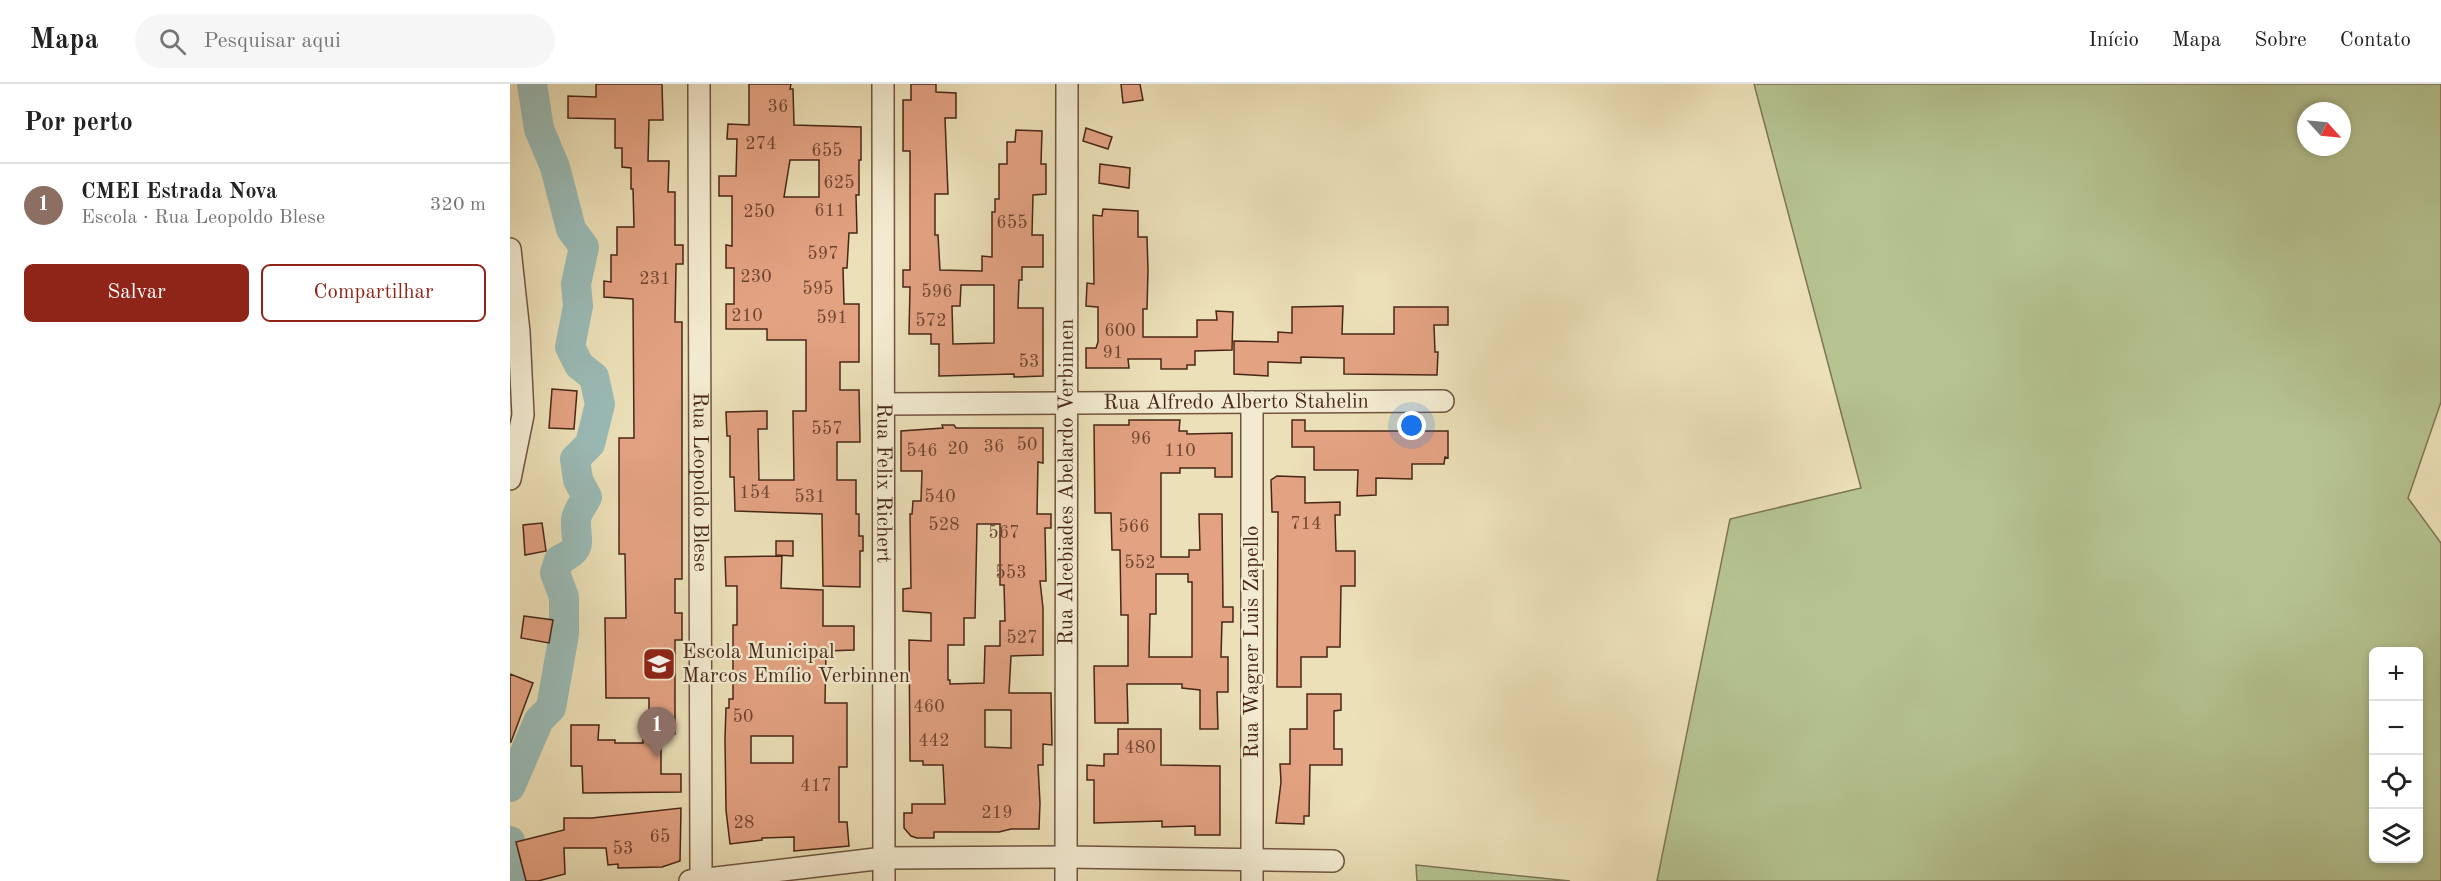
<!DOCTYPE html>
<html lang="pt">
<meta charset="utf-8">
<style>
body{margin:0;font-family:"Old Standard TT",serif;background:#f6f6f6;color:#222}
.controls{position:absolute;right:18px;bottom:18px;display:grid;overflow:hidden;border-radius:9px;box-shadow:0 3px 9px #0003}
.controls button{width:54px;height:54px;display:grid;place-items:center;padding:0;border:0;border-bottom:2px solid #e0e0e0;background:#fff;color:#222;font:30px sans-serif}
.compass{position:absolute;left:1787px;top:18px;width:54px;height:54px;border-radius:50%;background:#fff;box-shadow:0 3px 9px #0003;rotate:117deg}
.you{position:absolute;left:902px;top:342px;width:21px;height:21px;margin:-15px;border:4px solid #fff;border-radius:50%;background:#1a73e8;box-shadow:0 0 0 9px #1a73e833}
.badge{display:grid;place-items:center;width:39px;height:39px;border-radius:50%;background:#8f2418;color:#fff;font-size:20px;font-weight:700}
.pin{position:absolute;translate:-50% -50px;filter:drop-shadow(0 2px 3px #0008)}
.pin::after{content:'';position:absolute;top:32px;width:21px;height:18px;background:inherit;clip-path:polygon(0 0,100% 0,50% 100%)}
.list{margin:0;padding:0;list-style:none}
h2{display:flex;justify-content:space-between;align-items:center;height:78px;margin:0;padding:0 24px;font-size:26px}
h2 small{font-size:20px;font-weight:400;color:#767676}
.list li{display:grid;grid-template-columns:39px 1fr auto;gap:18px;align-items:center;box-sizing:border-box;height:84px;padding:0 24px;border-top:2px solid #e0e0e0}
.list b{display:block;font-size:22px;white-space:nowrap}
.list p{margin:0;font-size:20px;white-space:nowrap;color:#767676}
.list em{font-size:20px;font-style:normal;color:#767676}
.actions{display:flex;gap:12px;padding:18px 24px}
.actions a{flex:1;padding:14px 0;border:2px solid #8f2418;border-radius:9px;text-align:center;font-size:21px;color:#8f2418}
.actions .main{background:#8f2418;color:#fff}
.icon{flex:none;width:33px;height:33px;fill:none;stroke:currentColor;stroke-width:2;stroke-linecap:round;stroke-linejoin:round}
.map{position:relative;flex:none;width:1931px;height:797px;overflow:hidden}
header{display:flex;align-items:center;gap:36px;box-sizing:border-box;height:84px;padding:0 30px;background:#fff;border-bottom:2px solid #e0e0e0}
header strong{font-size:28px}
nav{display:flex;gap:33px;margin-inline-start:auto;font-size:21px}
.search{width:420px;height:54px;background:#f6f6f6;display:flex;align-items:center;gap:15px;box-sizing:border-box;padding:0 21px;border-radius:33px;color:#767676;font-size:22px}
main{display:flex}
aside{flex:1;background:#fff}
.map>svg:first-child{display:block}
.green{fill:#b5c391;stroke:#7e7554;stroke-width:1.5;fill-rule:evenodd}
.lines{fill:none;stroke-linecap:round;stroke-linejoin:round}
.river{stroke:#9abbb6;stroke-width:30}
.building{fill:#e3a282;stroke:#482717;stroke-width:1.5;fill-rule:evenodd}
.minor-casing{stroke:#71553f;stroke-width:24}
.minor{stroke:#f3ebd1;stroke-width:21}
.labels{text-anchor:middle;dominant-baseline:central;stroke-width:4.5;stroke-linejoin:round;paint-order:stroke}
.number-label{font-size:18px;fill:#6f4632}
.street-label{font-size:21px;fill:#482717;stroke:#f3ebd1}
.poi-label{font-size:21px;fill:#482717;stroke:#f3ebd1;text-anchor:start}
</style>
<header>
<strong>Mapa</strong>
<div class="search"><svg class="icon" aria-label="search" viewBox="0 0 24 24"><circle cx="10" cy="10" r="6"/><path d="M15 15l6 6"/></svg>Pesquisar aqui</div>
<nav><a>Início</a><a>Mapa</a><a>Sobre</a><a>Contato</a></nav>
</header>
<main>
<aside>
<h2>Por perto<small></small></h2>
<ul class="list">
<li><span class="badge" style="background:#8d6e63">1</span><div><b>CMEI Estrada Nova</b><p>Escola · Rua Leopoldo Blese</p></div><em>320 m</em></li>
</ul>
<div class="actions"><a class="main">Salvar</a><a>Compartilhar</a></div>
</aside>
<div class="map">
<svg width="1931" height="797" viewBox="0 0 1931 797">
<rect width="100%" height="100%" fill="#ece0b8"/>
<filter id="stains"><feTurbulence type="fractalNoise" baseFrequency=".00333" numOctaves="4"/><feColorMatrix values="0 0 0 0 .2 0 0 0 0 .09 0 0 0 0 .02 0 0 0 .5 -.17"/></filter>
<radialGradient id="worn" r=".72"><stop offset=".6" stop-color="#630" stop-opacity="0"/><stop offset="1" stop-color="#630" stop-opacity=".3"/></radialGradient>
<path class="green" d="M 1244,0 L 1931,0 L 1931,318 L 1898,414 L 1931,459 L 1931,797 L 1147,797 L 1220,435 L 1351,404 ZM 1796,27 L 1832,27 L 1832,63 L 1796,63 ZM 1864,568 L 1908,568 L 1908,774 L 1864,774 Z
M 906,781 L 1060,797 L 907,797 Z"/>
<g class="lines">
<path class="river" d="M 0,703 L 29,636 L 41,624 L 54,550 L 54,513 L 45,489 L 49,476 C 75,464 65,458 66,435 C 67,428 74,419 77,413 L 68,396 L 65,375 L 80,360 L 90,320 L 84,293 L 69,281 L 60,263 L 68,222 L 66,200 L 74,163 L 61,145 L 45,83 L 29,45 L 22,0
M 0,757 L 7,797"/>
</g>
<path class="building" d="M 86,0 L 152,0 L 153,36 L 139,36 L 138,77 L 159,77 L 158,108 L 165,108 L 165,161 L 173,161 L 173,180 L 166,180 L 165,238 L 172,238 L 172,495 L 165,495 L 165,529 L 172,529 L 172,556 L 165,556 L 165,650 L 159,651 L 139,651 L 139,614 L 96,614 L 95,534 L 116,534 L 115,470 L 109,470 L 109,354 L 124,354 L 123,215 L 94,213 L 94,197 L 101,198 L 101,171 L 107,171 L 107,143 L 124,143 L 123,105 L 121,105 L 121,84 L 112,83 L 112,64 L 105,64 L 105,35 L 58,34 L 58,12 L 86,13 Z
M 239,0 L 281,0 L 280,5 L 283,5 L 284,41 L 351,43 L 351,76 L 349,76 L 349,111 L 346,111 L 347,149 L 339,149 L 337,184 L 333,184 L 334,220 L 349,220 L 349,278 L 330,278 L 330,306 L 349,306 L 350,358 L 327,358 L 327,396 L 346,396 L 346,430 L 349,430 L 349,452 L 353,452 L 353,467 L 350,467 L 350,503 L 313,502 L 312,430 L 225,427 L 224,393 L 220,393 L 220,352 L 217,352 L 216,328 L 257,327 L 257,345 L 248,345 L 249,396 L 284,396 L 283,327 L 296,327 L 296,256 L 257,256 L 257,245 L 216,245 L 216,220 L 224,220 L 224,184 L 216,184 L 216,161 L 222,162 L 222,112 L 209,112 L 209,92 L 226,92 L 227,55 L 217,55 L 218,40 L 239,41 ZM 280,76 L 309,76 L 309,113 L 274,113 Z
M 401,0 L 426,0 L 426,8 L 446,9 L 446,34 L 435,34 L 438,110 L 425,110 L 425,151 L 428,151 L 430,186 L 472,187 L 472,172 L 482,173 L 482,128 L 485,128 L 485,115 L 489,115 L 489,80 L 497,80 L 497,58 L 505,58 L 506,46 L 532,47 L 531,80 L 536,80 L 536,110 L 523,111 L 522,151 L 533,151 L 533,183 L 512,183 L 512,196 L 509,196 L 508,224 L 533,224 L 533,292 L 504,293 L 504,290 L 429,292 L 429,260 L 421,260 L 421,250 L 399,250 L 400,203 L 393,203 L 393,186 L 400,186 L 400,67 L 393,67 L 393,16 L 401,16 ZM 451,201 L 484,201 L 484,259 L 443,260 L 442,222 L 450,222 Z
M 611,0 L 630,0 L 633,16 L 613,19 Z
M 576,44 L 602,53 L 598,65 L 573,57 Z
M 590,80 L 620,84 L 619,104 L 589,99 Z
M 593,125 L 628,127 L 628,153 L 637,153 L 638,186 L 637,225 L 633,225 L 633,253 L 687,253 L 687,236 L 707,236 L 706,227 L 723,228 L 722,266 L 685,267 L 685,281 L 677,281 L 677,285 L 651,285 L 651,275 L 618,275 L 619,284 L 576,284 L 576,264 L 586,264 L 588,258 L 588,223 L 576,222 L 577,199 L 584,200 L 583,131 L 592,132 Z
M 833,222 L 832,250 L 884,250 L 884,223 L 938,223 L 938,241 L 924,241 L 925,268 L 928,268 L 927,291 L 834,290 L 834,274 L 791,273 L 791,279 L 758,278 L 758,292 L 724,290 L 724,257 L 768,258 L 768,248 L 782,249 L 782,223 Z
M 42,305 L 67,307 L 64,345 L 39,344 Z
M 619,336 L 670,336 L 669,347 L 677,347 L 677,350 L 722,349 L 722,393 L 705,393 L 705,384 L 670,384 L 670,389 L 651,389 L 651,473 L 679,473 L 679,466 L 690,466 L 689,430 L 712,430 L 713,523 L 723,523 L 723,538 L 712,538 L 711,573 L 718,573 L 718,608 L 707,608 L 708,645 L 690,645 L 690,606 L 672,604 L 672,600 L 617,600 L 618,639 L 585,639 L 584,582 L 618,582 L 618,531 L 611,531 L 610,466 L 602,466 L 601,429 L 585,429 L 584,341 L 619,341 ZM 646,490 L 678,490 L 678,498 L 682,498 L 682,573 L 639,573 L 640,530 L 646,530 Z
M 782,336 L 795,336 L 795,347 L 938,347 L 938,374 L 935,373 L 934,380 L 902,380 L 902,395 L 866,394 L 866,411 L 847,412 L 848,386 L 804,386 L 804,363 L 782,363 Z
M 432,341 L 444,341 L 446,344 L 533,344 L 533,379 L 528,378 L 527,430 L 541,430 L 541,444 L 535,444 L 536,497 L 530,497 L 533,524 L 533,571 L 501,572 L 499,609 L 541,609 L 542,661 L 533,660 L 533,681 L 528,681 L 530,719 L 529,745 L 501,745 L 489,748 L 424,748 L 424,754 L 407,754 L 401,752 L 394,744 L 394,729 L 402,729 L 402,720 L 435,720 L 433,681 L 413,681 L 413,677 L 400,677 L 400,674 L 399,556 L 421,557 L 421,529 L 393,527 L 393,505 L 401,504 L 400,430 L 402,430 L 403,417 L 411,417 L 412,387 L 391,387 L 391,347 L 433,344 ZM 467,440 L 490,440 L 490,501 L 494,501 L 495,537 L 490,537 L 490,562 L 475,562 L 474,599 L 440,600 L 440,596 L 438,596 L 438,561 L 454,561 L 454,534 L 465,534 ZM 475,626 L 501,626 L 501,664 L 475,663 Z
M 767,392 L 795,393 L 795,419 L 830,418 L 830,431 L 825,431 L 826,467 L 845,467 L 845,502 L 831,502 L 830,563 L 817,563 L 817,573 L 791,573 L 791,603 L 767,603 L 768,428 L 762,428 L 761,396 Z
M 32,439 L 36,467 L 15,471 L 13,441 Z
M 266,457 L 283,457 L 283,472 L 266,471 Z
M 272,472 L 271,504 L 313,506 L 313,542 L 344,542 L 344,566 L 316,567 L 315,619 L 337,619 L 337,683 L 329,683 L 329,738 L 337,738 L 339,762 L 284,767 L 284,753 L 252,754 L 252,756 L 220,760 L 216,726 L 215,654 L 216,624 L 219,624 L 219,615 L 223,615 L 223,541 L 227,541 L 227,502 L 216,502 L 215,473 ZM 241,652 L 283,652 L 283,679 L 241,679 Z
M 14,532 L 43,536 L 39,559 L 11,554 Z
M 0,590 L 23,599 L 1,658 L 0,658 Z
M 797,610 L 831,610 L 831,626 L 824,627 L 824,665 L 832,665 L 832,681 L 800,681 L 799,732 L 794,732 L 794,740 L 766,739 L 771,698 L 770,680 L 780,680 L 780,645 L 797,645 Z
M 61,641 L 89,641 L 88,656 L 105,656 L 105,659 L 133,659 L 133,652 L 151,652 L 151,690 L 171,690 L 171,708 L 73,709 L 72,682 L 61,682 Z
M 608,645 L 651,645 L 651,681 L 710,682 L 710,751 L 685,751 L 685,742 L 652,743 L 652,737 L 584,739 L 584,696 L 577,696 L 577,681 L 594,682 L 594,670 L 608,670 Z
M 171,724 L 170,777 L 152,783 L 108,784 L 108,780 L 98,781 L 96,764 L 54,764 L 55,790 L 28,797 L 16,797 L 6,758 L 54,746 L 54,734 L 82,734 Z"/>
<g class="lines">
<defs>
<g id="minor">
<path id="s1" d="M 189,0 L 191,795"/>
<path id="s2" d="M 373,0 L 374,797"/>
<path d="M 0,165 L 9,248 L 13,331 L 0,395"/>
<path id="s3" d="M 375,320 L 933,317"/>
<path d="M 180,797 L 374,774 L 556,773 L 823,777"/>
<path id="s4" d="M 556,797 L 557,0"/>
<path d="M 742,797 L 742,318"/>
</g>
</defs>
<use href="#minor" class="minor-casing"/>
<use href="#minor" class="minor"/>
</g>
<defs>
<symbol id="school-square" viewBox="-11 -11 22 22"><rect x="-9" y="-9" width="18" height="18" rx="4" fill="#8f2418" stroke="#f3ebd1"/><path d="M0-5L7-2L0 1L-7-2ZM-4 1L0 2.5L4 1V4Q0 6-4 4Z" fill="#fff"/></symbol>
</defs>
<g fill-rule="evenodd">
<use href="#school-square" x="130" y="561" width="38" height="38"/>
</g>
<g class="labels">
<g class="number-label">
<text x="268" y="23">36</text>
<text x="251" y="60">274</text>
<text x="317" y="67">655</text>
<text x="329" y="99">625</text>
<text x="320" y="127">611</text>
<text x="249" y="128">250</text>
<text x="502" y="139">655</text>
<text x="313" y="170">597</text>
<text x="246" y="193">230</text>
<text x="145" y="195">231</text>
<text x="308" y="205">595</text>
<text x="427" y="208">596</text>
<text x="237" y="232">210</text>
<text x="322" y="234">591</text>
<text x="421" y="237">572</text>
<text x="610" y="247">600</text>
<text x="603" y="269">91</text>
<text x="519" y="278">53</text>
<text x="317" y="345">557</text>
<text x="631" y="355">96</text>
<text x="517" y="361">50</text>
<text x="484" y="363">36</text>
<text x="448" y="365">20</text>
<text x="412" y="367">546</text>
<text x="670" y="367">110</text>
<text x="245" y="409">154</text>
<text x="300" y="413">531</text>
<text x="430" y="413">540</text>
<text x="796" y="440">714</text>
<text x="434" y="441">528</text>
<text x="624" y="443">566</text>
<text x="494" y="449">567</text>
<text x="630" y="479">552</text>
<text x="501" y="489">553</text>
<text x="512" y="554">527</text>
<text x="419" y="623">460</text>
<text x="233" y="633">50</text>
<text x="424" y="657">442</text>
<text x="630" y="664">480</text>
<text x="306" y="702">417</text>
<text x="487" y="729">219</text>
<text x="234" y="739">28</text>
<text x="150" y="753">65</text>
<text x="113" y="765">53</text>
</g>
<g class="street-label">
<text stroke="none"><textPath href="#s3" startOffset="351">Rua Alfredo Alberto Stahelin</textPath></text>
<text stroke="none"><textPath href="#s1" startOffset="398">Rua Leopoldo Blese</textPath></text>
<text stroke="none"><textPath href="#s2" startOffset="399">Rua Felix Richert</textPath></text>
<text stroke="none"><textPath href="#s4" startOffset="399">Rua Alcebiades Abelardo Verbinnen</textPath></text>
<text transform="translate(742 558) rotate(-90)">Rua Wagner Luis Zapello</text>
</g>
<g class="poi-label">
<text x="172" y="568">Escola Municipal<tspan x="172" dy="24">Marcos Emílio Verbinnen</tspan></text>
</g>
</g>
<rect width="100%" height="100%" filter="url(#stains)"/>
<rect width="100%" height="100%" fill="url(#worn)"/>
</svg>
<div class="controls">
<button>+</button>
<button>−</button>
<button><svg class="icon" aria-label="locate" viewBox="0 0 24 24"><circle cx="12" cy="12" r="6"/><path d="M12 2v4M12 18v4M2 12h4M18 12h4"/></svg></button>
<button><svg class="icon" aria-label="layers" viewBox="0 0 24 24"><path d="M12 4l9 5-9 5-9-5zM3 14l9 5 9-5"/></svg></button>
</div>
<svg class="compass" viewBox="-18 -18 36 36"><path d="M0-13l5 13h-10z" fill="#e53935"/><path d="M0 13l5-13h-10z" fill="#767676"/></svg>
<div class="you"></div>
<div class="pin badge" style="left:147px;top:673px;background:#8d6e63">1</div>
</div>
</main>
